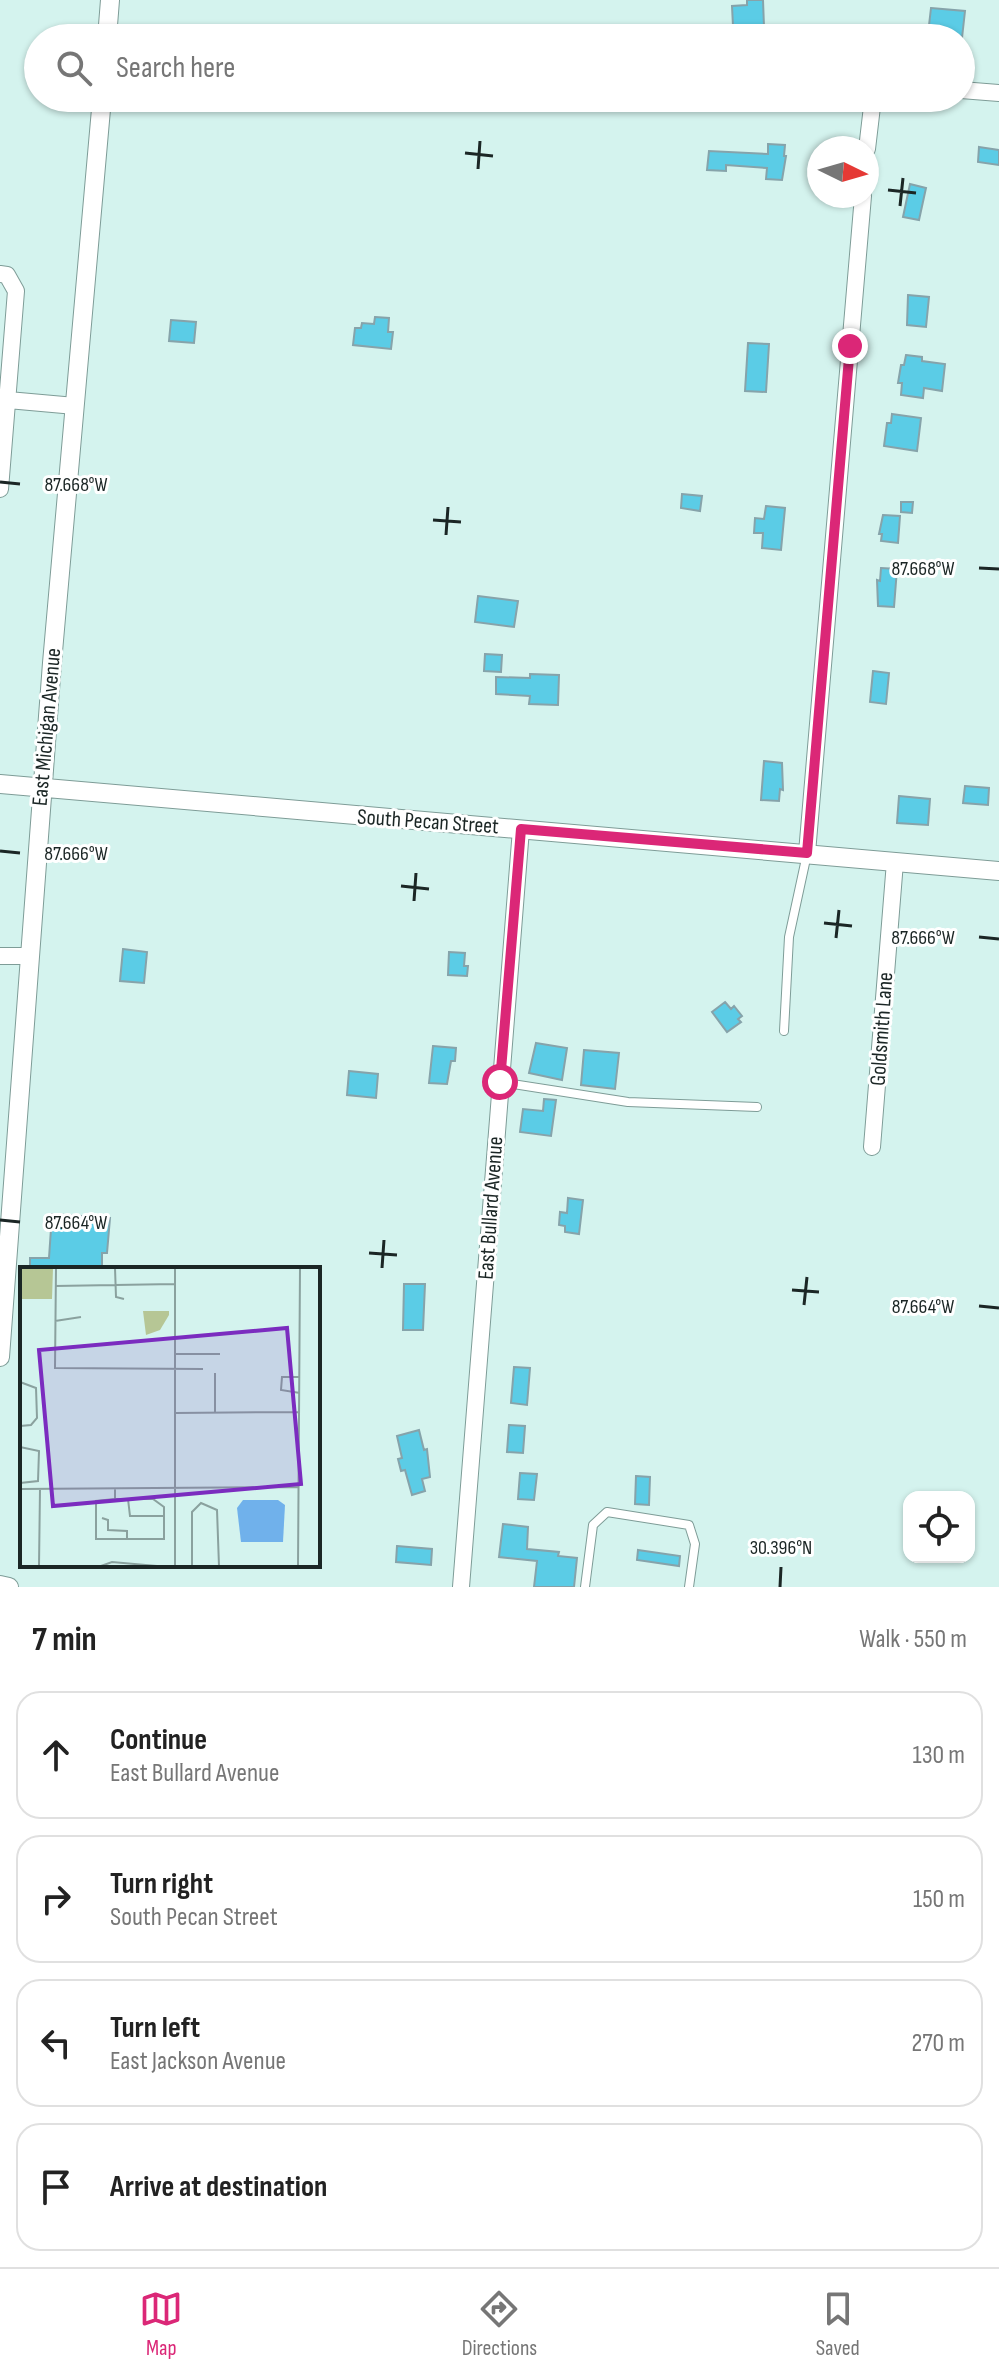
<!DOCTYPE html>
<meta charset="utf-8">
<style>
body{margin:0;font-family:"Sofia Sans Condensed",sans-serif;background:#f2f2f2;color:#222}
.controls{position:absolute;right:24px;bottom:24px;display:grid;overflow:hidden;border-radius:16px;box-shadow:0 2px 6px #0004}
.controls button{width:72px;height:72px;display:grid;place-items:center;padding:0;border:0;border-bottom:2px solid #e0e0e0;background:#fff;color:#222;font:40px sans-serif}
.compass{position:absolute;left:807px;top:136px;width:72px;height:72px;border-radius:50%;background:#fff;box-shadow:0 2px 6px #0004;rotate:95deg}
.stop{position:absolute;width:24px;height:24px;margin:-18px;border:6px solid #db2777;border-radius:50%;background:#fff}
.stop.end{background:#db2777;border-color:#fff;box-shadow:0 2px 8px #0008}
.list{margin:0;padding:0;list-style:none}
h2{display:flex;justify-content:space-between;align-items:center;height:104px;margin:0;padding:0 32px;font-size:34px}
h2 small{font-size:26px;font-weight:400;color:#767676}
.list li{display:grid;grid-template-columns:52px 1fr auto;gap:24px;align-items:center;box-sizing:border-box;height:128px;margin:0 16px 16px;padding:0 16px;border:2px solid #e0e0e0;border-radius:24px}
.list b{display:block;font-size:30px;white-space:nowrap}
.list p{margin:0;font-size:26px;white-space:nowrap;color:#767676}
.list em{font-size:26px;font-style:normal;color:#767676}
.icon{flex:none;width:44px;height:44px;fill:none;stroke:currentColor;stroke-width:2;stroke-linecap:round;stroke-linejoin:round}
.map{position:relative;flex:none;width:999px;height:1587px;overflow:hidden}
.search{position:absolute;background:#fff;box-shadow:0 2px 6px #0004;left:24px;right:24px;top:24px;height:88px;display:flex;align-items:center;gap:20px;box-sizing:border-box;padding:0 28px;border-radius:44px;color:#767676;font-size:30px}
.sheet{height:680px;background:#fff}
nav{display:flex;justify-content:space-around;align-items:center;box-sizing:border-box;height:112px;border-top:2px solid #e0e0e0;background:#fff;font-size:22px;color:#767676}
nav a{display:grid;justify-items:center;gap:4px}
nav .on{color:#db2777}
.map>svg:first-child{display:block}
.building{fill:#5bcce6;stroke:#86a3aa;stroke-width:2}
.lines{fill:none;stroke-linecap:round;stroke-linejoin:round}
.service-casing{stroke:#7e9c97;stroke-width:10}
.minor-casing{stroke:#7e9c97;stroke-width:18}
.tertiary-casing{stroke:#7e9c97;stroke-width:20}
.service{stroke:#fff;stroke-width:8}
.minor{stroke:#fff;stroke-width:16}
.tertiary{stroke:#fff;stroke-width:18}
.route{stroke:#db2777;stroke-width:10}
.ticks{fill:none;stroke:#1b2625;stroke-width:3}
.labels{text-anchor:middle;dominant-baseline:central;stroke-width:6;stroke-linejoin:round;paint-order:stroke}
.street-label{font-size:22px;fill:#1b2625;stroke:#fff}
.inset-road{fill:none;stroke:#8aa19e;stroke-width:2}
.view{fill:#7b2cbf;fill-opacity:0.15;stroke:#7b2cbf;stroke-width:4}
.inset-edge{fill:none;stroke:#1b2625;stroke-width:4}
.ticks-label{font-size:20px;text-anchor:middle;fill:#1b2625;stroke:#fff;stroke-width:6;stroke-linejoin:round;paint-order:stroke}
</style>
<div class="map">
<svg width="999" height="1587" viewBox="0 0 999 1587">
<rect width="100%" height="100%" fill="#d4f3ee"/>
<path class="building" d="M 747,0 L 763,0 L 764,27 L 733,26 L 732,6 L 747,5 Z
M 931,8 L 965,11 L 962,38 L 928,34 Z
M 768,144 L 785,145 L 784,156 L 786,156 L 782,180 L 766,179 L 767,168 L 726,165 L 726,171 L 707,170 L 709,151 L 768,154 Z
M 979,147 L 999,150 L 999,165 L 978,162 Z
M 910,184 L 926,188 L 919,220 L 903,217 Z
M 908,295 L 929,297 L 926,327 L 907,325 Z
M 375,317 L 389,318 L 388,332 L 393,332 L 391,349 L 353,345 L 355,328 L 361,328 L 362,323 L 374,324 Z
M 171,320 L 196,322 L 194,343 L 169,341 Z
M 748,343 L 769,344 L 766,392 L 745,391 Z
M 906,355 L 922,357 L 922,361 L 945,364 L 942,391 L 924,388 L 923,398 L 901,395 L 902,383 L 898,383 L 901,365 L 904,365 Z
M 892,414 L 921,418 L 917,451 L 884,446 L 887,423 L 891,423 Z
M 682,494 L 702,496 L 700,511 L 681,508 Z
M 901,502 L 913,502 L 912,513 L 901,512 Z
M 766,506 L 785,508 L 781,550 L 762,548 L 763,533 L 754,533 L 755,518 L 764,519 Z
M 883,515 L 900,516 L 898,543 L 881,541 L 882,534 L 879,534 Z
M 881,568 L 897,569 L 894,607 L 878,606 L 877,580 L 880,581 Z
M 478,596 L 518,601 L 514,627 L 475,622 Z
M 485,654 L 502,655 L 501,672 L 484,671 Z
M 873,671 L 889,673 L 886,704 L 870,702 Z
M 530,674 L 559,675 L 558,705 L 529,704 L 530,696 L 496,694 L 496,677 L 530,678 Z
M 764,761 L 782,763 L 783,790 L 780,789 L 779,801 L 761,800 Z
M 965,786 L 989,788 L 988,805 L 963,803 Z
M 899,796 L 930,799 L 928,825 L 897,823 Z
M 123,949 L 147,952 L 144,983 L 120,981 Z
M 449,952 L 465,953 L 464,966 L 468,966 L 467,976 L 448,975 Z
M 725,1002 L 731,1009 L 734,1006 L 742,1016 L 738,1019 L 741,1022 L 727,1032 L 712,1012 Z
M 536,1043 L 567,1048 L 562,1080 L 529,1073 Z
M 433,1046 L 456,1048 L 455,1061 L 451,1061 L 447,1084 L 429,1083 Z
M 584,1050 L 619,1053 L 615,1089 L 581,1085 Z
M 349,1071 L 378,1074 L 376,1098 L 347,1095 Z
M 544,1099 L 556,1100 L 551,1136 L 520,1132 L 523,1109 L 543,1111 Z
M 568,1198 L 583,1200 L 579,1234 L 565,1232 L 565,1226 L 559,1225 L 560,1212 L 567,1213 Z
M 52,1214 L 110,1218 L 107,1253 L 102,1253 L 102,1269 L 30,1269 L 30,1258 L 49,1258 Z
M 404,1284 L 425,1284 L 423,1330 L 403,1330 Z
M 514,1367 L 530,1368 L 527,1405 L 511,1403 Z
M 509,1425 L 525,1426 L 523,1453 L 507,1452 Z
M 419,1430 L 424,1450 L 427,1449 L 430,1477 L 422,1479 L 425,1491 L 412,1495 L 405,1470 L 401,1471 L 398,1459 L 402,1458 L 397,1436 Z
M 520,1473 L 537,1474 L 534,1500 L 518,1499 Z
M 636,1476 L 650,1477 L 649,1505 L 635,1504 Z
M 503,1524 L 528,1527 L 527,1549 L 559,1552 L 558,1556 L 577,1558 L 574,1587 L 534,1587 L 537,1561 L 499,1557 Z
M 397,1546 L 432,1549 L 431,1565 L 396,1562 Z
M 638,1550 L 680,1556 L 679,1566 L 637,1560 Z"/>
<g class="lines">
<defs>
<path id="service" d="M 784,1031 L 789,937 L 807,854
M 500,1082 L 628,1102 L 757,1107
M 585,1587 L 593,1525 L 607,1512 L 689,1525 L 695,1544 L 689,1587"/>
<path id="minor" d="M 961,90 L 999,93
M 867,149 L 873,98
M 0,274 L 7,275 L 16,291 L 0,489
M 8,400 L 75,406
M 807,853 L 863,196
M 0,956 L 29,956
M 872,1147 L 895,862
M 461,1587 L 521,829"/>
<path id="tertiary" d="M 107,38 L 110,0
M 0,784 L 999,871
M 0,1357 L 52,663 L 102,98
M 0,1585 L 9,1587"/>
</defs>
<use href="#service" class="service-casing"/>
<use href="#minor" class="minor-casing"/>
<use href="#tertiary" class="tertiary-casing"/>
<use href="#service" class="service"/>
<use href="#minor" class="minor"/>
<use href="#tertiary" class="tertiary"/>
</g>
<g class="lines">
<path class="route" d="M 500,1082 L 521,829 L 807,853 L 850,346"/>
</g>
<path class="ticks" d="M 465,153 L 493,156M 478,169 L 480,141M 888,190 L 916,193M 900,206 L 903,178M 0,482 L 20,484M 433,520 L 461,522M 446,535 L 448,507M 979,568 L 999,569M 0,851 L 20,853M 401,886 L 429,889M 414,901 L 416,873M 824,923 L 852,926M 979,937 L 999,939M 836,938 L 839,910M 0,1220 L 20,1222M 369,1253 L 397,1255M 382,1268 L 384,1240M 792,1290 L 819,1292M 804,1305 L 807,1277M 979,1306 L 999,1308M 780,1587 L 781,1567"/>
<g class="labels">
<g class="street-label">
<text transform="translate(47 727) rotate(-85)">East Michigan Avenue</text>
<text transform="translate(428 822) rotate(4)">South Pecan Street</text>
<text transform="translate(882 1029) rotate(-86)">Goldsmith Lane</text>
<text transform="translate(491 1208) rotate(-86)">East Bullard Avenue</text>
</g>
</g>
<g transform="translate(20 1267)">
<rect width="300" height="300" fill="#d4f3ee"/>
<path d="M 0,1 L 33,1 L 32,32 L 0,32 Z" fill="#b6c695"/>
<path d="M 123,44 L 149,44 L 149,48 L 140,63 L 126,68 Z" fill="#b6c695"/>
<path d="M 223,233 L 258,233 L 265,238 L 263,275 L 221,275 L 217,241 Z" fill="#70b1eb"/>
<path class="inset-road" d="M 36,1 L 35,101 L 183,102M 95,1 L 96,30 L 104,32M 35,19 L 155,17M 35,54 L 61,50M 155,87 L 200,87M 280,110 L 262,110 L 261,123 L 280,126M 0,115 L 16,121 L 17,151 L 11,158 L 0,159M 155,146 L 280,145M 195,146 L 195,106M 0,180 L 19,184 L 18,214 L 0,216M 0,222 L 279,220M 95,232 L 76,234 L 76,272 L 144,272 L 144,240 L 133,232 L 95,232 L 95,222M 108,232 L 110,249 L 144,249M 82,251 L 88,253 L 88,263 L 107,264 L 107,273M 19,299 L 20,222M 81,299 L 92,295 L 137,299M 155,299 L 155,1M 172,299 L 172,245 L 181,236 L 197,243 L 199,299M 278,299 L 280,1"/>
<path class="view" d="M 267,61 L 281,217 L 33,239 L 19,83 Z"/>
<rect width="300" height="300" class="inset-edge"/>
</g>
<g class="ticks-label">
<text x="76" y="491">87.668°W</text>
<text x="923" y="575">87.668°W</text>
<text x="76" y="860">87.666°W</text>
<text x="923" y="944">87.666°W</text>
<text x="76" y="1229">87.664°W</text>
<text x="923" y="1313">87.664°W</text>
<text x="781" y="1554">30.396°N</text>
</g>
</svg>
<div class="controls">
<button><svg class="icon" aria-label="locate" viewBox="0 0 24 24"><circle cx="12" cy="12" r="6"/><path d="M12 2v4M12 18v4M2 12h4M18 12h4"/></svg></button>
</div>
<svg class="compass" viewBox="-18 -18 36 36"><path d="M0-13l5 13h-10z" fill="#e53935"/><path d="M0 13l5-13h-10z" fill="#767676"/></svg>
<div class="stop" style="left:500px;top:1082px"></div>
<div class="stop end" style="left:850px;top:346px"></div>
<div class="search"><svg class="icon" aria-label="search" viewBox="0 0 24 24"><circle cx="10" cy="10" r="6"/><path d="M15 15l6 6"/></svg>Search here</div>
</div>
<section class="sheet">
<h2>7 min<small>Walk · 550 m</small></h2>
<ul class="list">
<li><svg class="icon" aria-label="ahead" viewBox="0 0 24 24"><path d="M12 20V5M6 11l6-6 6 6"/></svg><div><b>Continue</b><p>East Bullard Avenue</p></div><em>130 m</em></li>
<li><svg class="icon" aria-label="right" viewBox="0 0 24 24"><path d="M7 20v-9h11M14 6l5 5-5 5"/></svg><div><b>Turn right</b><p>South Pecan Street</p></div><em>150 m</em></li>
<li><svg class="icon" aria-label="left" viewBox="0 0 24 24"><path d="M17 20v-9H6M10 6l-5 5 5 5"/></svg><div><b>Turn left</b><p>East Jackson Avenue</p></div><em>270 m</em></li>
<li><svg class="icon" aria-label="arrive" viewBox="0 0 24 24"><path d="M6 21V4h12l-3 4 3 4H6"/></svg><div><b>Arrive at destination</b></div></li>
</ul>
</section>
<nav>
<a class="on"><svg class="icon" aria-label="map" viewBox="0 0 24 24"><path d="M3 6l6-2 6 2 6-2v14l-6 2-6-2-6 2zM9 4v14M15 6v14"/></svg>Map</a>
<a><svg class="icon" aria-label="directions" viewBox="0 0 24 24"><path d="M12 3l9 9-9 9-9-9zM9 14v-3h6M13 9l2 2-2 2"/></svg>Directions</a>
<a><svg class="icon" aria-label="saved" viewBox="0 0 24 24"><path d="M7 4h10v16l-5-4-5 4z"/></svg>Saved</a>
</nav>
